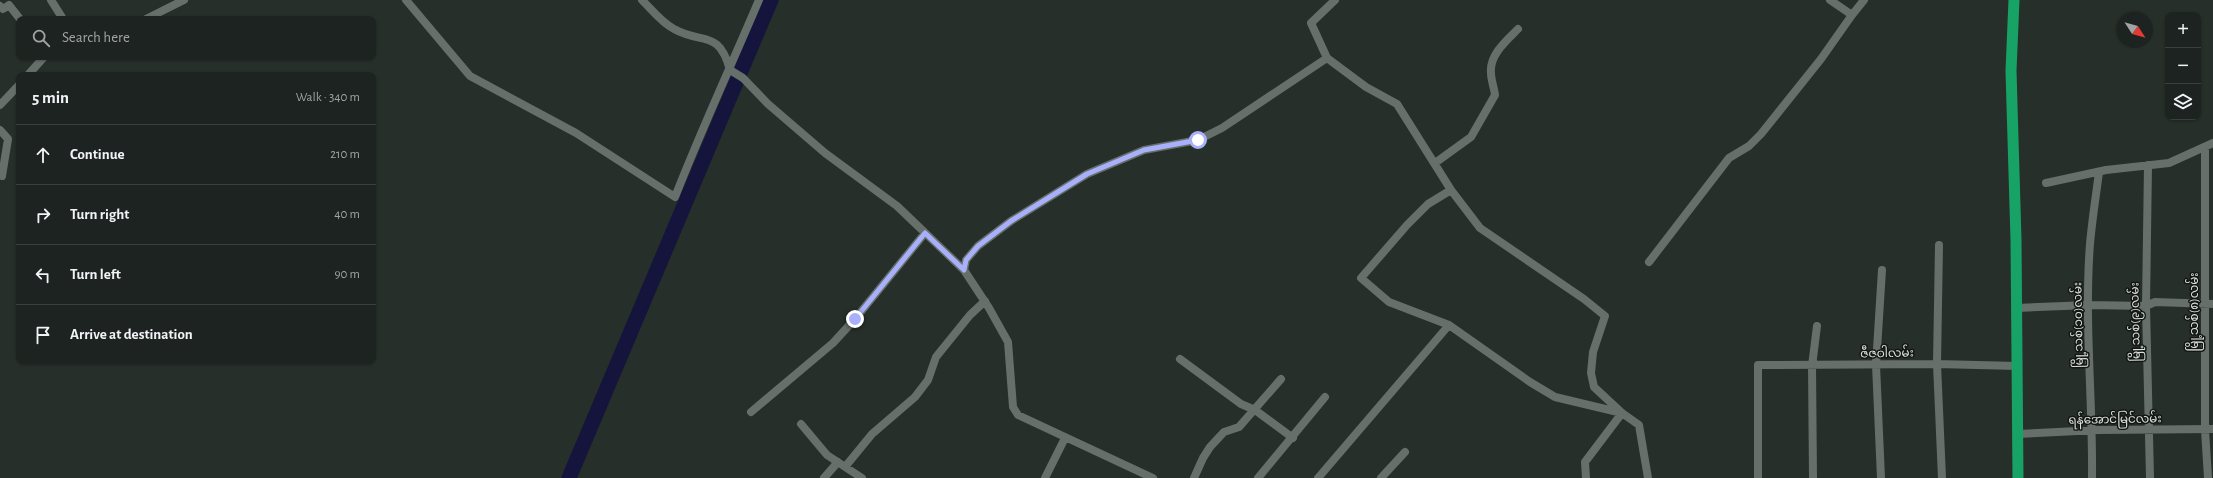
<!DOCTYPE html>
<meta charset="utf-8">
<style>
body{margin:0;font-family:"Alegreya Sans","Noto Sans Myanmar",sans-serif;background:#2a2f2d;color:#f1f3f6}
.controls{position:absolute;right:12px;top:12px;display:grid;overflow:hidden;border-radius:8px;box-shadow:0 1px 3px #0004}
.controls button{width:36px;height:36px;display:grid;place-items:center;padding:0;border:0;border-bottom:1px solid #3b403e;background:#1d2320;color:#f1f3f6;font:20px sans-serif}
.compass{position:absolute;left:2117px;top:12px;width:36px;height:36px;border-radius:50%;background:#1d2320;box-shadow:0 1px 3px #0004;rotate:126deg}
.stop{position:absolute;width:12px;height:12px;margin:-9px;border:3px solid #a8b0fc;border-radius:50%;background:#fff}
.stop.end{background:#a8b0fc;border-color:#fff;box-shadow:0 1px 4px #0008}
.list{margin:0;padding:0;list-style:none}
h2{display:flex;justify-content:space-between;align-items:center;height:52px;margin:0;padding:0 16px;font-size:17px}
h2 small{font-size:13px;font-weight:400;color:#a0a4a5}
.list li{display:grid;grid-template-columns:26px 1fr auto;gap:12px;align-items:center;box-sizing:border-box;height:60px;padding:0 16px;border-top:1px solid #3b403e}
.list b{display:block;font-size:15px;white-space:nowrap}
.list em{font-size:13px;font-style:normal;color:#a0a4a5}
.icon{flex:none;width:22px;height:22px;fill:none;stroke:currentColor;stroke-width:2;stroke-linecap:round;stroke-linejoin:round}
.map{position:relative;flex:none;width:2213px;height:478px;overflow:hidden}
.search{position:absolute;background:#1d2320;box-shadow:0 1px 3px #0004;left:16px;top:16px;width:360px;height:44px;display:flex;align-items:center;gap:10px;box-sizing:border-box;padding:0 14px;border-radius:8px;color:#a0a4a5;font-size:15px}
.panel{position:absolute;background:#1d2320;box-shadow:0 1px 3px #0004;left:16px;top:72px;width:360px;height:292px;border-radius:8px}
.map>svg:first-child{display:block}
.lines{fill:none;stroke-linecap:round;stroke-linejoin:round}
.river{stroke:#15143d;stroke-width:15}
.minor{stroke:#666f69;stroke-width:8}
.trunk{stroke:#18a366;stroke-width:11}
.route{stroke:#a8b0fc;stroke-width:5}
.labels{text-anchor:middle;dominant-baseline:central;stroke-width:3;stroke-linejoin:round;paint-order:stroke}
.street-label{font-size:12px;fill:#dbe0dd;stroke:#131614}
</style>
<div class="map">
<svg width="2213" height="478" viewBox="0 0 2213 478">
<rect width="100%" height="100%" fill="#272f2a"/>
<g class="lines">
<path class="river" d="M 569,478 L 771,0"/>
<path class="minor" d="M 51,0 L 63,19
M 406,0 L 470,76 L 576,133 L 675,197 C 701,130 731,66 759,0
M 642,0 C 652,10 662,23 674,29 C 703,45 719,29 730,70 L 743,78 L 768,104 L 825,153 L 897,206 L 964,270 L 989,308 L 1008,342 L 1013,407 L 1018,415 L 1153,478
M 1335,0 L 1311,23 L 1327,58 L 1366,87 L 1397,104 L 1451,190 L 1480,228 L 1584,299 L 1605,316 L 1593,352 L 1591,373 L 1594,387 L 1622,413 L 1639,425 L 1648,478
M 0,6 L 3,9 L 9,5 L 20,19
M 1852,15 L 1864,0
M 146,19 L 184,0
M 28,75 L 44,57
M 0,105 L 19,85
M 0,130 L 8,139 L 2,176
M 2205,147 L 2205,430 L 2208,478
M 1435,163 L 1471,137 L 1495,95 C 1494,87 1491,80 1491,73 C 1489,55 1507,40 1518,29
M 2148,165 L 2146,306 L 2150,478
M 2046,183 L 2106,170 L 2169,163 L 2213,143
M 1939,245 L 1937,364 L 1942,478
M 1649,262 L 1729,158 L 1749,146 L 1761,134 L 1821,59 L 1852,15 L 1830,0
M 964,270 L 966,260 L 978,246 L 1011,221 L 1087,174 L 1144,150 L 1198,140 L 1222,128 L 1327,58
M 2016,308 L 2089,305 L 2146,306 L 2155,302 L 2213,304
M 1449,325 L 1389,302 L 1361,278 L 1407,225 L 1428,204 L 1451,190
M 1180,359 L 1241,404 L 1255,410 L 1293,438
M 751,412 L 833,343 L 855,319 L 925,233
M 801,424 L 827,455 L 862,478
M 2017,434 L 2098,430 L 2213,429
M 845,467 L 872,434 L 915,397 L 928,380 L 936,357 L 970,315 L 985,301
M 824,478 L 838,462
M 1045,478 L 1065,438
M 1194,478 L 1203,458 L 1210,447 L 1224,432 L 1239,427 L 1281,379
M 1258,478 L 1325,397
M 1318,478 L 1449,325 L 1530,382 L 1555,397 L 1622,413 L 1585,462 L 1586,478
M 1381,478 L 1405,452
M 1758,478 L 1758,365 L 1937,364 L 2017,366
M 1813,478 L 1812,366 L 1817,326
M 1881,478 L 1876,365 L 1882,270
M 2092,478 C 2093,400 2084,322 2090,244 C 2092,220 2096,196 2099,172"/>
<path class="trunk" d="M 2014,0 L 2011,71 L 2016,240 L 2018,478"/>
</g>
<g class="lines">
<path class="route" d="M 855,319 L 925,233 L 964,270 L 966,260 L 978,246 L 1011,221 L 1087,174 L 1144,150 L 1198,140"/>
</g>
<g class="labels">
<g class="street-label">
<text transform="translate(2194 312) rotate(-90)">မြို့သစ်(၈)လမ်း</text>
<text transform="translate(2135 322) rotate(-91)">မြို့သစ်(၉)လမ်း</text>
<text transform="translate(2078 325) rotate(-91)">မြို့သစ်(၁၀)လမ်း</text>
<text transform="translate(1887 353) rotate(-1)">ဇီဇဝါလမ်း</text>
<text transform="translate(2115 419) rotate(-1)">ရန်အောင်မြင်လမ်း</text>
</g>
</g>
</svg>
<div class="controls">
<button>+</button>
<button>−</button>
<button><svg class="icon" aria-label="layers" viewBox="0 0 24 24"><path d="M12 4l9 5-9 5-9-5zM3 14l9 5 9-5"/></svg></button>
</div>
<svg class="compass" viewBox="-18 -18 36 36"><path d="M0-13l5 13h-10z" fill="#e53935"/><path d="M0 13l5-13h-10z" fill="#a0a4a5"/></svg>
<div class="stop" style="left:1198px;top:140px"></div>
<div class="stop end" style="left:855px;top:319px"></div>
<div class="search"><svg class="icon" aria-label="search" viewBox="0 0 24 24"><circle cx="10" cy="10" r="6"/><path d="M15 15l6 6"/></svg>Search here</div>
<section class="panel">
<h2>5 min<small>Walk · 340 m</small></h2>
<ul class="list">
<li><svg class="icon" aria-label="ahead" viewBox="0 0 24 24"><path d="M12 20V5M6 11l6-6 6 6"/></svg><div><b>Continue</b></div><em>210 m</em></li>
<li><svg class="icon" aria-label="right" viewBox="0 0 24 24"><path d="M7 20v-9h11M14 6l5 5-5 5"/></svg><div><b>Turn right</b></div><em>40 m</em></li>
<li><svg class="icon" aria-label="left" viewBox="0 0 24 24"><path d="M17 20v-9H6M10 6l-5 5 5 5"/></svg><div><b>Turn left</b></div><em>90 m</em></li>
<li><svg class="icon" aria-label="arrive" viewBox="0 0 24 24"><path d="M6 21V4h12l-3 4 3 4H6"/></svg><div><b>Arrive at destination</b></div></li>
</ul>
</section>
</div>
